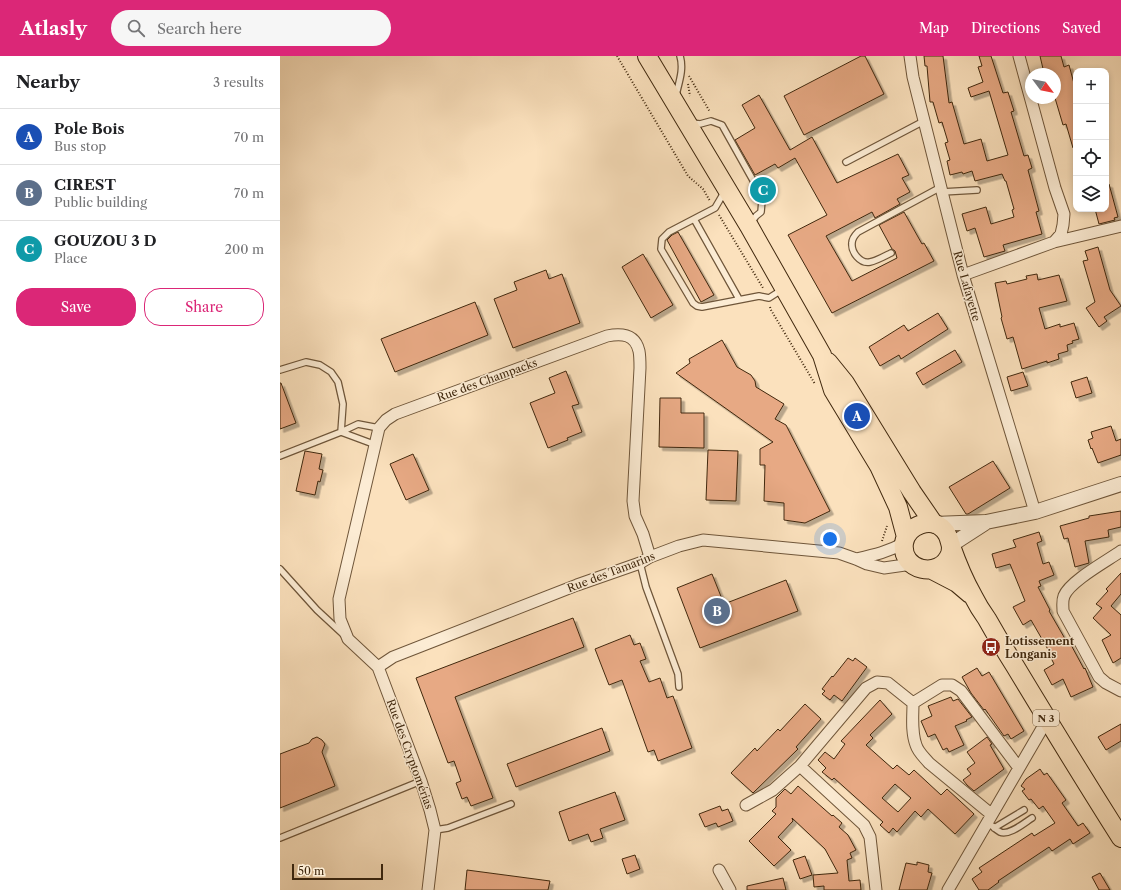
<!DOCTYPE html>
<meta charset="utf-8">
<style>
body{margin:0;font-family:"Libre Caslon Text",serif;background:#f6f6f6;color:#202124}
.controls{position:absolute;right:12px;top:12px;display:grid;overflow:hidden;border-radius:8px;box-shadow:0 2px 6px #0003}
.controls button{width:36px;height:36px;display:grid;place-items:center;padding:0;border:0;border-bottom:1px solid #e0e0e0;background:#fff;color:#202124;font:20px sans-serif}
.compass{position:absolute;left:745px;top:12px;width:36px;height:36px;border-radius:50%;background:#fff;box-shadow:0 2px 6px #0003;rotate:122deg}
.scale{position:absolute;left:12px;bottom:10px;width:91px;box-sizing:border-box;padding-left:4px;border:2px solid #40280e;border-top:0;font-size:11px;line-height:14px;white-space:nowrap;color:#40280e;-webkit-text-stroke:3px #fcecd4;paint-order:stroke}
.you{position:absolute;left:550px;top:483px;width:14px;height:14px;margin:-10px;border:3px solid #fff;border-radius:50%;background:#1a73e8;box-shadow:0 0 0 6px #1a73e833}
.badge{display:grid;place-items:center;width:26px;height:26px;border-radius:50%;background:#db2777;color:#fff;font-size:13px;font-weight:700}
.pin{position:absolute;translate:-50% -50%;border:2px solid #fff;box-shadow:0 1px 4px #0006}
.list{margin:0;padding:0;list-style:none}
h2{display:flex;justify-content:space-between;align-items:center;height:52px;margin:0;padding:0 16px;font-size:17px}
h2 small{font-size:13px;font-weight:400;color:#757577}
.list li{display:grid;grid-template-columns:26px 1fr auto;gap:12px;align-items:center;box-sizing:border-box;height:56px;padding:0 16px;border-top:1px solid #e0e0e0}
.list b{display:block;font-size:15px;white-space:nowrap}
.list p{margin:0;font-size:13px;white-space:nowrap;color:#757577}
.list em{font-size:13px;font-style:normal;color:#757577}
.actions{display:flex;gap:8px;padding:12px 16px}
.actions a{flex:1;padding:9px 0;border:1px solid #db2777;border-radius:16px;text-align:center;font-size:14px;color:#db2777}
.actions .main{background:#db2777;color:#fff}
.icon{flex:none;width:22px;height:22px;fill:none;stroke:currentColor;stroke-width:2;stroke-linecap:round;stroke-linejoin:round}
.map{position:relative;flex:none;width:841px;height:834px;overflow:hidden}
header{display:flex;align-items:center;gap:24px;box-sizing:border-box;height:56px;padding:0 20px;background:#db2777;color:#fff}
header strong{font-size:19px}
nav{display:flex;gap:22px;margin-inline-start:auto;font-size:14px}
.search{width:280px;height:36px;background:#f6f6f6;display:flex;align-items:center;gap:10px;box-sizing:border-box;padding:0 14px;border-radius:22px;color:#757577;font-size:15px}
main{display:flex}
aside{flex:1;background:#fff}
.map>svg:first-child{display:block}
.building{fill:#e7a984;stroke:#40280e;fill-rule:evenodd;filter:url(#shadow)}
.lines{fill:none;stroke-linecap:round;stroke-linejoin:round}
.service-casing{stroke:#6f563a;stroke-width:8}
.minor-casing{stroke:#6f563a;stroke-width:13}
.tertiary-casing{stroke:#6f563a;stroke-width:16}
.primary-casing{stroke:#40280e;stroke-width:20}
.path{stroke:#40280e;stroke-width:2;stroke-dasharray:1 2;stroke-linecap:butt}
.service{stroke:#fcecd4;stroke-width:5.5}
.minor{stroke:#fcecd4;stroke-width:11}
.tertiary{stroke:#fcecd4;stroke-width:14}
.primary{stroke:#fbe1bd;stroke-width:18}
.labels{text-anchor:middle;dominant-baseline:central;stroke-width:3;stroke-linejoin:round;paint-order:stroke}
.shield{fill:#fcecd4;stroke:#786349;stroke-width:1}
.shield-label{font-size:10px;font-weight:bold;fill:#40280e}
.street-label{font-size:11px;fill:#40280e;stroke:#fcecd4}
.poi-label{font-size:11px;font-weight:bold;fill:#40280e;stroke:#fcecd4;text-anchor:start}
</style>
<header>
<strong>Atlasly</strong>
<div class="search"><svg class="icon" aria-label="search" viewBox="0 0 24 24"><circle cx="10" cy="10" r="6"/><path d="M15 15l6 6"/></svg>Search here</div>
<nav><a>Map</a><a>Directions</a><a>Saved</a></nav>
</header>
<main>
<aside>
<h2>Nearby<small>3 results</small></h2>
<ul class="list">
<li><span class="badge" style="background:#1a4fb4">A</span><div><b>Pole Bois</b><p>Bus stop</p></div><em>70 m</em></li>
<li><span class="badge" style="background:#5c6f8a">B</span><div><b>CIREST</b><p>Public building</p></div><em>70 m</em></li>
<li><span class="badge" style="background:#0f9aa8">C</span><div><b>GOUZOU 3 D</b><p>Place</p></div><em>200 m</em></li>
</ul>
<div class="actions"><a class="main">Save</a><a>Share</a></div>
</aside>
<div class="map">
<svg width="841" height="834" viewBox="0 0 841 834">
<defs>
<filter id="shadow"><feDropShadow dx="3.5" dy="3.5" stdDeviation="0" flood-color="#0004"/></filter>
</defs>
<rect width="100%" height="100%" fill="#fbe1bd"/>
<filter id="stains"><feTurbulence type="fractalNoise" baseFrequency=".005" numOctaves="4"/><feColorMatrix values="0 0 0 0 .2 0 0 0 0 .09 0 0 0 0 .02 0 0 0 .5 -.17"/></filter>
<radialGradient id="worn" r=".72"><stop offset=".6" stop-color="#630" stop-opacity="0"/><stop offset="1" stop-color="#630" stop-opacity=".3"/></radialGradient>
<path class="building" d="M 581,0 L 585,0 L 604,38 L 524,79 L 504,40 Z
M 644,0 L 663,0 L 669,47 L 672,46 L 684,88 L 701,83 L 707,105 L 728,99 L 709,35 L 691,41 L 688,32 L 703,26 L 698,11 L 702,10 L 699,0 L 711,0 L 723,37 L 728,36 L 734,55 L 731,56 L 744,100 L 748,99 L 752,112 L 748,114 L 759,155 L 756,156 L 762,178 L 723,189 L 725,195 L 704,201 L 695,172 L 687,175 L 682,158 L 706,151 L 711,168 L 734,161 L 732,154 L 734,153 L 726,125 L 725,125 L 722,118 L 695,125 L 692,115 L 683,118 L 682,116 L 670,119 L 667,105 L 670,104 L 665,87 L 668,86 L 662,66 L 659,67 L 653,46 L 650,46 L 647,10 L 645,10 Z
M 760,0 L 781,0 L 784,11 L 789,9 L 796,35 L 796,92 L 793,92 L 786,68 L 783,69 L 775,42 L 775,18 L 768,18 L 767,16 L 764,17 Z
M 479,39 L 510,94 L 532,81 L 557,127 L 618,98 L 629,119 L 622,122 L 630,136 L 617,143 L 620,148 L 595,162 L 592,156 L 546,180 L 572,225 L 617,202 L 615,195 L 612,193 L 599,169 L 624,156 L 642,188 L 644,187 L 654,205 L 552,257 L 508,179 L 547,159 L 515,102 L 498,112 L 495,108 L 475,119 L 455,84 L 475,72 L 462,49 Z
M 826,128 L 829,128 L 838,161 L 834,162 L 835,164 L 819,168 L 815,153 L 826,153 Z
M 398,176 L 434,239 L 421,246 L 387,184 L 392,179 Z
M 818,191 L 830,234 L 841,250 L 824,261 L 827,265 L 819,271 L 806,252 L 815,246 L 803,205 L 808,204 L 805,195 Z
M 363,198 L 393,249 L 371,262 L 342,211 Z
M 266,214 L 269,223 L 282,218 L 300,267 L 233,292 L 214,243 L 237,234 L 234,226 Z
M 757,218 L 758,224 L 779,219 L 787,245 L 759,252 L 765,273 L 780,268 L 780,271 L 794,267 L 799,283 L 792,285 L 793,287 L 787,289 L 788,295 L 778,298 L 779,303 L 767,307 L 767,305 L 742,313 L 733,281 L 727,283 L 721,262 L 722,261 L 715,227 L 726,225 L 727,228 L 747,223 L 746,220 Z
M 195,246 L 208,279 L 115,316 L 101,283 Z
M 658,257 L 668,273 L 621,303 L 619,299 L 600,310 L 589,291 L 624,269 L 628,275 Z
M 442,284 L 457,311 L 471,319 L 475,325 L 476,331 L 504,348 L 495,363 L 506,369 L 550,455 L 525,467 L 504,464 L 504,447 L 484,445 L 485,409 L 480,409 L 480,393 L 493,386 L 396,317 L 410,307 L 409,303 Z
M 675,294 L 682,306 L 643,329 L 636,317 Z
M 286,315 L 299,348 L 292,350 L 302,376 L 287,382 L 288,384 L 268,392 L 250,347 L 275,337 L 269,322 Z
M 743,316 L 748,330 L 731,335 L 727,321 Z
M 807,321 L 812,337 L 796,342 L 791,326 Z
M 0,327 L 1,327 L 16,367 L 0,373 Z
M 380,342 L 401,342 L 401,357 L 424,357 L 424,392 L 379,391 Z
M 831,370 L 836,385 L 841,383 L 841,399 L 818,407 L 812,392 L 811,393 L 808,384 L 813,382 L 811,376 Z
M 428,394 L 458,395 L 456,445 L 426,444 Z
M 25,395 L 42,398 L 39,413 L 43,414 L 40,426 L 38,425 L 35,439 L 16,435 Z
M 133,398 L 149,434 L 126,444 L 110,408 Z
M 713,405 L 730,432 L 688,458 L 686,458 L 669,431 Z
M 841,455 L 841,471 L 828,474 L 829,481 L 805,485 L 809,507 L 795,511 L 788,482 L 784,483 L 780,470 L 809,462 L 809,460 Z
M 759,476 L 762,485 L 757,487 L 763,508 L 769,506 L 774,519 L 759,525 L 761,530 L 758,531 L 770,554 L 769,555 L 788,588 L 790,587 L 804,613 L 805,612 L 813,631 L 791,641 L 783,623 L 772,629 L 764,614 L 774,608 L 769,598 L 770,597 L 751,564 L 743,569 L 733,551 L 745,545 L 730,508 L 716,512 L 712,498 L 736,491 L 733,484 Z
M 841,517 L 841,538 L 831,550 L 841,559 L 841,602 L 833,607 L 822,584 L 831,579 L 813,562 L 822,552 L 816,548 L 828,535 L 826,533 Z
M 432,518 L 444,548 L 506,524 L 518,555 L 420,592 L 397,532 Z
M 293,562 L 304,591 L 175,641 L 213,742 L 191,750 L 187,741 L 182,743 L 176,727 L 181,725 L 174,705 L 168,707 L 136,622 Z
M 350,579 L 354,589 L 360,587 L 366,603 L 360,605 L 369,626 L 380,622 L 387,642 L 393,640 L 412,692 L 378,705 L 374,694 L 368,696 L 342,624 L 329,629 L 315,593 Z
M 568,602 L 573,605 L 575,602 L 587,611 L 562,645 L 554,639 L 550,644 L 542,638 L 545,635 L 542,633 L 552,620 L 553,621 Z
M 697,612 L 702,620 L 709,616 L 744,675 L 731,683 L 728,678 L 724,680 L 705,653 L 704,654 L 691,637 L 682,621 Z
M 671,641 L 673,645 L 678,643 L 692,661 L 686,664 L 687,665 L 675,670 L 684,689 L 669,696 L 667,692 L 663,694 L 655,678 L 648,681 L 641,665 L 652,660 L 648,650 Z
M 600,644 L 612,658 L 590,679 L 593,682 L 586,689 L 613,713 L 617,709 L 629,719 L 634,714 L 661,739 L 667,733 L 694,758 L 675,778 L 648,753 L 641,761 L 635,755 L 617,776 L 613,772 L 609,777 L 600,769 L 603,766 L 554,722 L 552,724 L 542,716 L 546,712 L 538,704 L 545,696 L 554,703 L 565,688 L 561,685 ZM 615,728 L 631,742 L 618,756 L 602,742 Z
M 525,648 L 541,663 L 516,691 L 518,693 L 473,737 L 451,717 L 475,692 L 477,695 L 498,673 L 500,675 Z
M 841,668 L 841,685 L 826,694 L 818,681 Z
M 322,672 L 330,695 L 236,731 L 227,708 Z
M 37,681 L 42,684 L 45,688 L 42,696 L 55,730 L 0,752 L 0,698 L 29,687 L 32,683 Z
M 707,681 L 712,688 L 710,689 L 724,713 L 694,735 L 687,729 L 683,724 L 691,718 L 687,713 L 695,707 L 687,696 Z
M 760,713 L 764,719 L 767,717 L 786,744 L 782,747 L 798,770 L 803,767 L 810,777 L 793,788 L 790,783 L 772,795 L 769,791 L 718,825 L 719,826 L 708,834 L 699,834 L 692,823 L 702,816 L 699,812 L 752,777 L 754,780 L 775,767 L 763,750 L 759,753 L 751,743 L 749,744 L 742,735 L 745,733 L 741,730 L 746,723 Z
M 518,730 L 552,760 L 553,759 L 562,767 L 559,771 L 568,779 L 576,794 L 570,797 L 572,802 L 567,804 L 569,825 L 580,824 L 581,834 L 544,834 L 544,830 L 534,831 L 533,819 L 558,817 L 545,793 L 512,762 L 513,765 L 498,781 L 511,794 L 494,810 L 469,785 L 496,758 L 492,755 L 496,751 L 496,742 L 505,733 L 511,738 Z
M 335,736 L 345,764 L 320,773 L 323,782 L 311,786 L 308,778 L 289,785 L 279,756 Z
M 440,750 L 442,755 L 448,753 L 453,765 L 438,771 L 436,767 L 425,771 L 419,758 Z
M 355,799 L 360,813 L 347,818 L 342,803 Z
M 525,800 L 532,819 L 520,823 L 513,804 Z
M 637,806 L 649,809 L 648,816 L 652,817 L 647,834 L 619,834 L 626,807 L 637,809 Z
M 187,814 L 270,825 L 268,834 L 185,834 Z
M 820,817 L 830,834 L 819,834 L 812,821 Z
M 503,822 L 506,834 L 467,834 L 467,830 Z"/>
<g class="lines">
<defs>
<path id="service" d="M 396,39 C 399,26 404,13 400,0
M 412,67 L 420,68 L 431,65 L 442,69 L 479,135 L 482,144 L 481,156 L 476,160 L 471,167
M 566,106 L 644,65
M 445,135 L 435,152 L 389,176 L 382,183 L 381,193 L 413,247 L 417,250 L 422,251 L 479,240 L 489,242 L 503,233
M 662,136 L 697,134
M 414,163 L 459,243
M 611,197 C 605,200 596,205 590,206 C 580,208 571,196 572,187 C 572,182 575,179 578,176 L 661,131
M 0,314 L 26,306 L 40,309 L 51,316 L 58,326 L 63,348 L 61,376 L 78,368 L 99,372
M 0,400 L 61,376 L 96,389
M 360,507 L 366,531 L 398,618 L 399,631
M 0,513 L 37,554 L 64,579
M 707,766 C 711,769 715,773 720,776 C 729,780 744,767 752,762
M 714,772 L 744,754
M 155,774 L 168,772 L 231,748
M 0,782 L 141,725"/>
<path id="minor" d="M 630,0 L 633,21 L 683,219 L 755,456
M 774,186 L 841,170
M 683,219 L 774,186 L 781,178 L 783,169 L 784,158 L 775,132 L 739,0
M 841,495 C 827,505 790,525 784,540 C 782,545 783,550 783,555 L 819,621 L 826,627 L 841,635
M 576,503 C 594,499 608,496 624,487
M 98,611 L 113,601 L 297,529 L 360,507 L 370,501 L 399,490 L 423,484 L 559,497 L 576,503 L 587,508 L 604,512 L 632,508
M 633,647 L 662,629 L 672,629 L 681,635 L 739,712
M 520,710 L 584,769 L 590,781 L 596,834
M 466,749 L 493,734 L 520,710 L 586,632 L 597,626 L 608,627 L 633,647 C 633,660 631,676 636,689 C 638,696 644,701 649,707 L 711,758
M 439,814 L 450,834
M 148,834 L 155,774 L 150,754 L 141,725 L 98,611 L 68,583 L 60,563 L 59,543 L 99,372 L 106,364 L 115,358 L 327,280 C 342,277 355,278 359,295 C 360,300 360,307 360,312 L 353,445 L 355,460 L 363,478 L 370,501
M 668,834 L 767,664"/>
<path id="tertiary" d="M 654,468 L 706,466 L 755,456 L 841,428
M 671,489 L 705,467"/>
<path id="primary" d="M 367,0 L 469,170 L 542,299 L 553,334 L 599,410 L 618,451 L 626,481
M 548,306 L 565,327 L 632,436 L 654,468
M 671,489 C 671,492 671,495 670,498 C 660,524 620,515 624,487 C 627,469 652,460 664,474 C 669,479 669,484 671,490 C 677,507 684,524 693,540 C 697,548 702,556 707,563 C 716,579 725,594 735,610 C 770,668 805,725 841,782
M 652,514 L 677,527 L 690,538"/>
</defs>
<use href="#service" class="service-casing"/>
<use href="#minor" class="minor-casing"/>
<use href="#tertiary" class="tertiary-casing"/>
<use href="#primary" class="primary-casing"/>
<path class="path" d="M 337,0 L 408,120 L 423,133 L 430,145
M 409,20 L 430,56
M 408,28 L 410,40
M 439,159 L 483,232
M 490,251 L 491,254 L 535,328
M 602,485 L 607,470"/>
<use href="#service" class="service"/>
<use href="#minor" class="minor"/>
<use href="#tertiary" class="tertiary"/>
<use href="#primary" class="primary"/>
</g>
<defs>
<symbol id="bus-disc" viewBox="-11 -11 22 22"><circle r="9.5" fill="#8f2418" stroke="#fcecd4"/><path d="M-5-6H5V4H4V6H2V4H-2V6H-4V4H-5ZM-3.5-4V0h7V-4ZM-3.5 1.2v1.5H-2V1.2ZM2 1.2v1.5H3.5V1.2Z" fill="#fff"/></symbol>
</defs>
<g fill-rule="evenodd">
<use href="#bus-disc" x="700" y="580" width="22" height="22"/>
</g>
<g class="labels">
<rect class="shield" x="753" y="654" width="26" height="16" rx="3"/>
<g class="shield-label">
<text x="766" y="662">N 3</text>
</g>
<g class="street-label">
<text transform="translate(687 230) rotate(74)">Rue Lafayette</text>
<text transform="translate(207 324) rotate(-20)">Rue des Champacks</text>
<text transform="translate(331 516) rotate(-21)">Rue des Tamarins</text>
<text transform="translate(130 698) rotate(70)">Rue des Cryptomérias</text>
</g>
<g class="poi-label">
<text x="725" y="585">Lotissement<tspan x="725" dy="13">Longanis</tspan></text>
</g>
</g>
<rect width="100%" height="100%" filter="url(#stains)"/>
<rect width="100%" height="100%" fill="url(#worn)"/>
</svg>
<div class="controls">
<button>+</button>
<button>−</button>
<button><svg class="icon" aria-label="locate" viewBox="0 0 24 24"><circle cx="12" cy="12" r="6"/><path d="M12 2v4M12 18v4M2 12h4M18 12h4"/></svg></button>
<button><svg class="icon" aria-label="layers" viewBox="0 0 24 24"><path d="M12 4l9 5-9 5-9-5zM3 14l9 5 9-5"/></svg></button>
</div>
<svg class="compass" viewBox="-18 -18 36 36"><path d="M0-13l5 13h-10z" fill="#e53935"/><path d="M0 13l5-13h-10z" fill="#757577"/></svg>
<div class="scale">50 m</div>
<div class="you"></div>
<div class="pin badge" style="left:577px;top:360px;background:#1a4fb4">A</div>
<div class="pin badge" style="left:437px;top:555px;background:#5c6f8a">B</div>
<div class="pin badge" style="left:483px;top:134px;background:#0f9aa8">C</div>
</div>
</main>
